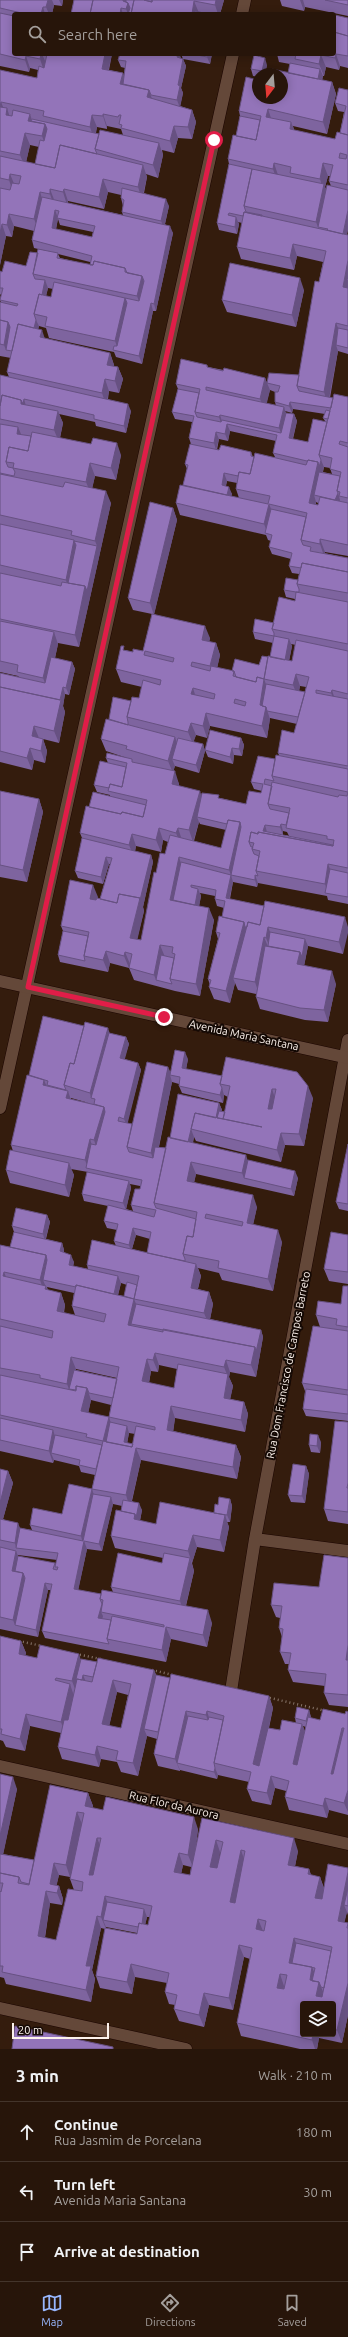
<!DOCTYPE html>
<meta charset="utf-8">
<style>
body{margin:0;font-family:Ubuntu,sans-serif;background:#332218;color:#f1f3f6}
.controls{position:absolute;right:12px;bottom:12px;display:grid;overflow:hidden;border-radius:4px;box-shadow:0 2px 10px #0003}
.controls button{width:36px;height:36px;display:grid;place-items:center;padding:0;border:0;border-bottom:1px solid #43342b;background:#27150a;color:#f1f3f6;font:20px sans-serif}
.compass{position:absolute;left:252px;top:68px;width:36px;height:36px;border-radius:50%;background:#27150a;box-shadow:0 2px 10px #0003;rotate:196deg}
.scale{position:absolute;left:12px;bottom:10px;width:97px;box-sizing:border-box;padding-left:4px;border:2px solid #fcf2ec;border-top:0;font-size:11px;line-height:14px;white-space:nowrap;color:#fcf2ec;-webkit-text-stroke:3px #140904;paint-order:stroke}
.stop{position:absolute;width:12px;height:12px;margin:-9px;border:3px solid #e11d48;border-radius:50%;background:#fff}
.stop.end{background:#e11d48;border-color:#fff;box-shadow:0 1px 4px #0008}
.list{margin:0;padding:0;list-style:none}
h2{display:flex;justify-content:space-between;align-items:center;height:52px;margin:0;padding:0 16px;font-size:17px}
h2 small{font-size:13px;font-weight:400;color:#a49f9c}
.list li{display:grid;grid-template-columns:26px 1fr auto;gap:12px;align-items:center;box-sizing:border-box;height:60px;padding:0 16px;border-top:1px solid #43342b}
.list b{display:block;font-size:15px;white-space:nowrap}
.list p{margin:0;font-size:13px;white-space:nowrap;color:#a49f9c}
.list em{font-size:13px;font-style:normal;color:#a49f9c}
.icon{flex:none;width:22px;height:22px;fill:none;stroke:currentColor;stroke-width:2;stroke-linecap:round;stroke-linejoin:round}
.map{position:relative;flex:none;width:348px;height:2049px;overflow:hidden}
.search{position:absolute;background:#27150a;box-shadow:0 2px 10px #0003;left:12px;right:12px;top:12px;height:44px;display:flex;align-items:center;gap:10px;box-sizing:border-box;padding:0 14px;border-radius:4px;color:#a49f9c;font-size:15px}
.sheet{height:232px;background:#27150a}
nav{display:flex;justify-content:space-around;align-items:center;box-sizing:border-box;height:56px;border-top:1px solid #43342b;background:#27150a;font-size:11px;color:#a49f9c}
nav a{display:grid;justify-items:center;gap:2px}
nav .on{color:#97b6fd}
.map>svg:first-child{display:block}
.lines{fill:none;stroke-linecap:round;stroke-linejoin:round}
.street-casing{stroke:#1b0500;stroke-width:13}
.secondary-casing{stroke:#1b0500;stroke-width:13}
.path{stroke:#88766b;stroke-width:2.5;stroke-dasharray:1 3;stroke-linecap:butt}
.street{stroke:#644839;stroke-width:12}
.secondary{stroke:#644839;stroke-width:12}
.wall{fill:#7e649f;fill-rule:evenodd}
.shaded-wall{fill:#675182}
.building{fill:#9374b9;stroke:#675182;fill-rule:evenodd}
.route{stroke:#e11d48;stroke-width:5}
.labels{text-anchor:middle;dominant-baseline:central;stroke-width:4;stroke-linejoin:round;paint-order:stroke}
.street-label{font-size:11px;fill:#fcf2ec;stroke:#140904}
</style>
<div class="map">
<svg width="348" height="2049" viewBox="0 0 348 2049">
<rect width="100%" height="100%" fill="#341c0d"/>
<g class="lines">
<defs>
<path id="street" d="M 242,14 L 245,0
M 0,1108 L 233,54
M 255,1539 L 348,1551
M 231,1691 L 255,1539 L 348,1040
M 0,1766 L 348,1844
M 0,2008 L 186,2049"/>
<path id="secondary" d="M 0,981 L 348,1058"/>
</defs>
<use href="#street" class="street-casing"/>
<use href="#secondary" class="secondary-casing"/>
<path class="path" d="M 19,1641 L 42,1646
M 76,1654 L 101,1659
M 152,1670 L 173,1675
M 266,1697 L 326,1711"/>
<use href="#street" class="street"/>
<use href="#secondary" class="secondary"/>
</g>
<path class="wall" d="M 0,0 L 63,0 L 62,6 L 54,5 L 52,14 L 14,14 L 14,54 L 112,54 L 109,70 L 123,73 L 124,76 L 125,68 L 121,67 L 118,60 L 119,57 L 118,54 L 179,54 L 181,58 L 183,59 L 181,54 L 212,54 L 210,64 L 183,59 L 186,66 L 181,88 L 183,93 L 180,106 L 192,110 L 196,122 L 192,139 L 178,138 L 174,153 L 162,150 L 163,155 L 158,178 L 146,174 L 147,177 L 144,193 L 169,206 L 165,224 L 173,233 L 156,311 L 153,311 L 142,364 L 116,357 L 114,352 L 49,338 L 46,328 L 39,326 L 38,329 L 45,339 L 110,353 L 114,365 L 114,366 L 118,367 L 123,379 L 119,393 L 109,391 L 108,399 L 131,411 L 126,433 L 96,426 L 95,422 L 59,414 L 63,423 L 60,438 L 121,455 L 116,480 L 95,476 L 92,488 L 111,503 L 79,647 L 58,643 L 58,644 L 55,658 L 72,662 L 75,669 L 69,695 L 65,694 L 63,706 L 65,712 L 59,743 L 43,739 L 47,751 L 45,763 L 34,760 L 32,770 L 0,762 L 0,673 L 19,677 L 18,676 L 0,672 L 0,375 L 9,377 L 7,372 L 11,358 L 0,356 L 0,302 L 1,302 L 0,300 L 1,295 L 0,294 L 0,271 L 2,272 L 26,266 L 38,253 L 51,252 L 34,248 L 32,240 L 34,231 L 14,226 L 12,237 L 6,236 L 0,265 L 0,70 L 37,78 L 38,70 L 30,68 L 29,72 L 0,66 ZM 107,126 L 121,129 L 123,135 L 99,134 L 96,133 L 97,127 L 107,129 ZM 30,145 L 39,147 L 35,164 L 26,162 ZM 108,192 L 121,195 L 121,198 L 123,206 L 122,212 L 123,215 L 68,203 L 68,201 L 104,209 ZM 58,219 L 60,225 L 93,232 L 92,237 L 56,229 ZM 58,254 L 90,262 L 90,265 L 60,258 ZM 48,288 L 53,289 L 51,297 L 46,296 Z
M 74,0 L 224,0 L 220,14 L 71,14 Z
M 280,0 L 348,0 L 348,16 L 305,7 L 304,11 L 282,6 Z
M 348,18 L 348,68 L 340,66 L 339,70 L 326,67 L 324,76 L 323,76 L 322,80 L 332,82 L 336,94 L 327,134 L 293,126 L 294,130 L 335,139 L 340,133 L 344,112 L 338,111 L 335,103 L 348,90 L 348,229 L 347,235 L 348,235 L 348,354 L 338,351 L 330,398 L 333,398 L 348,397 L 348,556 L 325,552 L 324,553 L 348,558 L 348,904 L 328,900 L 327,896 L 258,883 L 257,887 L 233,882 L 230,899 L 264,906 L 345,917 L 343,954 L 308,946 L 304,966 L 336,984 L 328,1022 L 305,1020 L 260,1009 L 256,997 L 256,994 L 238,990 L 235,983 L 230,1003 L 214,999 L 209,987 L 210,985 L 208,979 L 218,939 L 216,932 L 222,917 L 224,908 L 217,906 L 215,899 L 215,896 L 200,893 L 201,896 L 199,906 L 214,920 L 200,996 L 175,991 L 134,980 L 129,968 L 130,965 L 130,964 L 129,968 L 110,963 L 108,972 L 60,962 L 58,955 L 63,931 L 61,926 L 98,897 L 97,898 L 100,899 L 110,864 L 109,864 L 103,884 L 78,878 L 75,871 L 82,838 L 80,833 L 89,807 L 110,796 L 110,795 L 97,792 L 94,785 L 108,763 L 106,758 L 127,758 L 106,751 L 101,739 L 109,719 L 131,701 L 139,698 L 142,687 L 121,682 L 116,669 L 125,650 L 133,652 L 143,651 L 152,614 L 133,610 L 128,598 L 173,508 L 177,520 L 154,614 L 210,638 L 209,642 L 216,643 L 220,655 L 217,668 L 232,671 L 259,665 L 268,657 L 270,657 L 273,643 L 255,639 L 253,632 L 274,623 L 295,601 L 295,599 L 286,597 L 284,590 L 298,580 L 299,574 L 292,573 L 289,566 L 291,559 L 272,554 L 269,547 L 271,541 L 268,540 L 266,535 L 180,515 L 176,503 L 183,485 L 187,469 L 185,464 L 191,444 L 189,438 L 192,422 L 175,419 L 172,412 L 178,389 L 176,384 L 207,365 L 208,367 L 265,378 L 267,383 L 299,375 L 323,262 L 297,256 L 294,270 L 241,259 L 237,247 L 242,223 L 238,222 L 239,224 L 237,234 L 219,230 L 217,223 L 229,164 L 228,159 L 236,136 L 240,116 L 239,111 L 258,98 L 288,73 L 290,64 L 279,62 L 277,54 L 334,54 ZM 328,176 L 330,176 L 329,181 L 331,186 L 326,189 L 325,187 ZM 270,390 L 275,392 L 275,402 L 276,406 L 266,404 ZM 293,409 L 325,414 L 323,418 L 325,421 L 308,442 L 293,439 L 297,421 L 294,414 L 286,413 L 285,411 L 292,413 ZM 230,431 L 276,441 L 273,453 L 275,457 L 253,457 L 251,452 L 217,450 L 219,439 L 228,441 ZM 324,467 L 330,468 L 332,474 L 323,472 ZM 227,481 L 237,483 L 236,489 L 239,498 L 231,496 L 232,494 L 226,486 ZM 316,502 L 318,503 L 318,505 L 316,505 ZM 291,644 L 296,645 L 292,661 L 289,661 L 292,646 ZM 300,686 L 306,687 L 305,692 L 299,691 ZM 270,718 L 297,724 L 294,733 L 278,753 L 279,755 L 251,782 L 254,789 L 262,791 L 261,793 L 246,804 L 220,798 L 202,796 L 179,786 L 179,784 L 173,771 L 175,766 L 199,773 L 205,751 L 203,744 L 193,742 L 196,735 L 207,738 L 210,726 L 267,738 ZM 199,822 L 200,824 L 226,830 L 221,848 L 194,841 ZM 283,831 L 287,832 L 289,836 L 267,832 L 283,835 ZM 163,840 L 168,842 L 165,854 L 156,873 L 141,940 L 137,939 L 144,911 L 143,907 L 153,862 L 151,855 L 135,851 L 136,846 L 161,852 Z
M 267,65 L 265,74 L 258,74 L 258,77 L 253,76 L 251,69 Z
M 304,290 L 296,327 L 227,312 L 222,300 Z
M 241,738 L 244,745 L 242,756 L 234,755 L 233,764 L 208,757 L 205,750 Z
M 0,791 L 39,799 L 43,812 L 27,882 L 0,877 Z
M 109,1033 L 126,1037 L 129,1044 L 124,1059 L 138,1063 L 141,1070 L 127,1123 L 132,1124 L 170,1072 L 188,1059 L 186,1069 L 222,1076 L 313,1098 L 304,1146 L 285,1145 L 281,1162 L 196,1141 L 194,1137 L 193,1143 L 248,1160 L 298,1178 L 294,1196 L 196,1174 L 194,1182 L 257,1207 L 253,1224 L 282,1242 L 273,1291 L 222,1280 L 219,1273 L 198,1268 L 201,1276 L 198,1289 L 209,1292 L 213,1304 L 210,1319 L 261,1330 L 263,1337 L 256,1377 L 230,1372 L 229,1377 L 233,1386 L 230,1399 L 244,1402 L 248,1414 L 245,1432 L 175,1418 L 173,1431 L 236,1445 L 241,1457 L 237,1479 L 141,1460 L 132,1501 L 142,1510 L 140,1521 L 156,1524 L 214,1513 L 218,1505 L 230,1499 L 232,1506 L 230,1522 L 227,1522 L 229,1527 L 224,1552 L 197,1547 L 192,1563 L 194,1571 L 186,1606 L 212,1623 L 207,1647 L 171,1639 L 166,1662 L 45,1638 L 42,1631 L 51,1590 L 48,1590 L 38,1637 L 0,1629 L 0,1469 L 8,1471 L 13,1483 L 3,1519 L 20,1528 L 32,1530 L 30,1525 L 62,1514 L 92,1489 L 93,1494 L 92,1489 L 95,1475 L 81,1472 L 79,1466 L 54,1460 L 53,1463 L 0,1451 L 0,1245 L 10,1247 L 14,1232 L 12,1226 L 47,1215 L 50,1222 L 46,1239 L 62,1243 L 64,1250 L 64,1253 L 74,1262 L 73,1266 L 88,1269 L 87,1265 L 116,1246 L 114,1241 L 117,1230 L 107,1228 L 104,1221 L 108,1206 L 84,1201 L 82,1194 L 88,1172 L 71,1169 L 74,1175 L 69,1197 L 10,1183 L 6,1170 L 13,1151 L 11,1145 L 29,1075 ZM 172,1082 L 179,1084 L 179,1086 L 182,1093 L 223,1103 L 224,1095 L 228,1097 L 225,1112 L 221,1111 L 222,1110 L 219,1103 L 170,1138 L 166,1148 L 159,1147 ZM 71,1098 L 89,1103 L 71,1099 ZM 130,1184 L 140,1186 L 140,1189 L 131,1205 L 133,1211 L 126,1209 L 131,1188 ZM 136,1235 L 150,1239 L 147,1253 L 132,1249 ZM 121,1283 L 127,1285 L 124,1296 L 118,1295 ZM 47,1287 L 74,1293 L 72,1306 L 75,1315 L 64,1313 L 65,1305 L 61,1293 L 48,1290 ZM 159,1365 L 177,1369 L 174,1388 L 149,1383 L 151,1371 L 158,1372 ZM 76,1369 L 117,1378 L 117,1379 L 76,1370 ZM 91,1400 L 111,1405 L 109,1417 L 88,1413 ZM 129,1433 L 135,1434 L 133,1444 L 127,1443 ZM 113,1504 L 122,1506 L 121,1511 L 111,1536 L 115,1548 L 163,1558 L 162,1563 L 111,1587 L 113,1592 L 101,1594 L 78,1590 L 87,1549 L 102,1551 ZM 18,1555 L 57,1560 L 56,1565 L 55,1563 L 18,1557 Z
M 348,1144 L 348,1211 L 339,1209 L 336,1202 Z
M 348,1235 L 348,1284 L 329,1281 L 324,1269 Z
M 348,1286 L 348,1421 L 306,1416 L 303,1409 L 305,1391 L 302,1383 L 320,1327 L 316,1315 L 341,1304 Z
M 348,1422 L 348,1524 L 328,1521 L 324,1509 Z
M 321,1442 L 320,1453 L 311,1452 L 309,1445 Z
M 306,1466 L 309,1474 L 305,1503 L 291,1502 L 288,1495 Z
M 348,1558 L 348,1707 L 329,1705 L 324,1693 L 325,1686 L 293,1682 L 288,1670 L 289,1664 L 285,1664 L 280,1652 L 282,1637 L 279,1628 L 280,1618 L 276,1617 L 271,1605 L 319,1587 Z
M 0,1636 L 21,1641 L 26,1653 L 25,1656 L 37,1658 L 81,1659 L 97,1662 L 154,1670 L 156,1675 L 170,1678 L 269,1696 L 273,1708 L 269,1728 L 280,1730 L 296,1723 L 295,1718 L 309,1710 L 311,1718 L 320,1720 L 345,1714 L 348,1712 L 348,1815 L 329,1810 L 327,1818 L 289,1810 L 285,1797 L 286,1791 L 275,1788 L 271,1805 L 252,1801 L 247,1789 L 249,1782 L 218,1775 L 217,1779 L 180,1770 L 180,1771 L 158,1766 L 154,1754 L 157,1739 L 147,1736 L 138,1776 L 121,1772 L 117,1762 L 101,1759 L 99,1767 L 62,1759 L 58,1747 L 61,1733 L 30,1726 L 25,1751 L 6,1747 L 3,1741 L 0,1740 ZM 117,1692 L 128,1695 L 121,1728 L 109,1726 ZM 303,1726 L 306,1727 L 305,1732 Z
M 0,1774 L 17,1789 L 3,1854 L 34,1860 L 88,1793 L 93,1806 L 92,1808 L 198,1829 L 196,1846 L 202,1818 L 298,1851 L 295,1866 L 309,1869 L 311,1875 L 320,1877 L 324,1888 L 348,1868 L 348,1915 L 347,1912 L 344,1922 L 348,1923 L 348,2015 L 342,2043 L 319,2038 L 317,2049 L 300,2049 L 241,2036 L 237,2023 L 250,1959 L 244,1957 L 233,2010 L 209,2005 L 204,2027 L 179,2021 L 174,2009 L 175,2005 L 169,2004 L 165,1992 L 167,1983 L 135,1977 L 132,1994 L 100,1988 L 96,1976 L 105,1929 L 101,1928 L 92,1970 L 95,1979 L 91,2002 L 6,1984 L 4,1978 L 0,1977 ZM 82,1824 L 70,1879 L 74,1890 L 56,1940 L 45,1938 L 50,1903 L 62,1905 L 63,1899 L 59,1886 L 56,1886 L 59,1875 L 70,1877 ZM 220,1852 L 221,1852 L 217,1868 ZM 183,1865 L 191,1867 L 190,1875 L 181,1874 ZM 147,1917 L 150,1917 L 148,1925 L 145,1925 ZM 106,1927 L 137,1933 L 137,1934 L 106,1928 ZM 333,2004 L 333,2034 L 303,2034 Z"/>
<path class="shaded-wall" d="M 48,0 L 52,0 L 54,5 L 52,14 L 49,14 L 46,7 Z
M 59,0 L 63,0 L 62,6 Z
M 123,0 L 130,0 L 132,14 L 128,14 L 123,1 Z
M 216,0 L 224,0 L 220,14 L 218,14 L 215,5 Z
M 300,0 L 303,0 L 305,7 L 304,11 Z
M 194,1 L 199,13 L 199,14 L 192,14 Z
M 43,7 L 45,14 L 41,14 Z
M 121,8 L 123,14 L 120,14 Z
M 41,54 L 42,54 L 46,63 L 44,71 L 40,59 Z
M 105,54 L 112,54 L 106,81 L 102,69 Z
M 178,54 L 179,54 L 181,58 L 177,57 Z
M 208,54 L 212,54 L 210,64 L 207,57 Z
M 336,54 L 340,66 L 339,70 L 335,58 Z
M 321,55 L 326,67 L 324,76 L 319,64 Z
M 26,56 L 30,68 L 29,72 L 25,60 Z
M 265,58 L 267,65 L 265,74 L 263,74 L 262,71 Z
M 183,59 L 186,66 L 181,88 L 183,93 L 180,108 L 177,100 L 178,85 Z
M 320,69 L 323,76 L 320,91 L 317,84 Z
M 123,73 L 127,85 L 120,84 Z
M 332,82 L 336,94 L 327,134 L 323,122 Z
M 149,90 L 153,102 L 147,97 Z
M 1,102 L 6,114 L 7,108 L 11,121 L 4,119 L 0,107 Z
M 268,109 L 272,121 L 266,117 Z
M 192,110 L 196,122 L 192,139 L 188,127 Z
M 30,114 L 34,126 L 28,121 Z
M 103,114 L 107,126 L 107,129 L 103,116 Z
M 92,115 L 97,127 L 94,139 L 90,127 Z
M 291,122 L 296,134 L 290,129 Z
M 45,124 L 50,137 L 47,149 L 42,136 Z
M 174,126 L 178,138 L 174,153 L 170,141 Z
M 25,133 L 30,145 L 25,167 L 20,155 Z
M 159,143 L 163,155 L 158,178 L 153,165 Z
M 274,163 L 278,175 L 277,181 L 273,169 Z
M 323,163 L 328,176 L 325,187 L 329,197 L 318,227 L 316,222 L 323,189 L 320,179 Z
M 143,165 L 147,177 L 142,199 L 138,187 Z
M 10,174 L 15,186 L 13,192 L 9,180 Z
M 103,179 L 108,192 L 104,209 L 99,197 Z
M 50,189 L 55,202 L 54,206 L 50,194 Z
M 64,189 L 68,201 L 67,205 L 63,192 Z
M 40,192 L 44,204 L 39,231 L 34,219 Z
M 166,199 L 169,206 L 164,228 L 161,221 Z
M 55,210 L 58,218 L 55,235 L 52,228 Z
M 348,210 L 348,229 L 344,246 L 342,238 Z
M 9,214 L 14,226 L 12,237 L 7,225 Z
M 236,217 L 239,224 L 237,234 L 235,227 Z
M 2,224 L 6,236 L 0,265 L 0,233 Z
M 170,226 L 173,233 L 156,311 L 154,304 Z
M 293,244 L 297,256 L 294,270 L 290,258 Z
M 348,260 L 348,279 L 347,279 L 348,280 L 348,297 L 343,287 Z
M 142,276 L 146,288 L 142,309 L 137,296 Z
M 300,278 L 304,290 L 296,327 L 292,315 Z
M 45,280 L 48,288 L 41,316 L 37,315 Z
M 125,298 L 129,310 L 119,352 L 115,341 Z
M 151,303 L 153,311 L 142,364 L 139,356 Z
M 36,320 L 39,326 L 36,339 L 33,332 Z
M 8,322 L 13,334 L 6,350 L 4,345 Z
M 336,323 L 341,335 L 336,345 L 338,351 L 328,404 L 324,392 Z
M 42,330 L 46,342 L 40,337 Z
M 110,353 L 114,365 L 112,377 L 107,365 Z
M 118,367 L 123,379 L 119,393 L 115,381 Z
M 265,378 L 270,390 L 265,411 L 260,399 Z
M 105,379 L 109,391 L 106,405 L 102,393 Z
M 24,399 L 26,406 L 21,404 L 21,400 Z
M 290,402 L 293,409 L 292,413 L 289,406 Z
M 128,404 L 131,411 L 126,433 L 124,426 Z
M 284,407 L 288,420 L 284,440 L 279,428 Z
M 58,411 L 63,423 L 59,442 L 54,430 Z
M 294,414 L 297,421 L 291,445 L 289,438 Z
M 220,415 L 224,427 L 223,429 L 219,417 Z
M 227,424 L 230,431 L 228,441 L 225,434 Z
M 18,427 L 21,434 L 17,434 Z
M 216,432 L 219,439 L 216,450 L 214,443 Z
M 117,443 L 121,455 L 116,480 L 111,468 Z
M 321,460 L 324,467 L 322,474 L 319,467 Z
M 318,462 L 322,474 L 314,495 L 316,502 L 313,515 L 309,503 Z
M 90,463 L 95,476 L 91,494 L 86,482 Z
M 224,473 L 227,481 L 224,492 L 222,485 Z
M 229,487 L 232,494 L 229,507 L 226,500 Z
M 106,491 L 111,503 L 100,553 L 95,541 Z
M 338,493 L 340,500 L 338,507 L 335,500 Z
M 269,504 L 274,516 L 268,534 L 264,524 Z
M 173,508 L 177,520 L 154,615 L 150,603 Z
M 320,539 L 325,552 L 324,556 L 320,544 Z
M 74,540 L 78,552 L 68,588 L 66,580 Z
M 97,546 L 100,553 L 79,647 L 75,635 L 85,586 Z
M 205,626 L 210,638 L 207,652 L 202,640 Z
M 54,632 L 58,644 L 48,690 L 43,678 Z
M 289,639 L 292,646 L 287,671 L 284,664 Z
M 216,643 L 220,655 L 215,678 L 210,666 Z
M 72,662 L 75,669 L 69,695 L 66,688 Z
M 296,674 L 300,686 L 298,697 L 293,685 Z
M 264,679 L 269,692 L 266,707 L 270,719 L 267,738 L 262,726 L 260,705 Z
M 63,687 L 65,694 L 63,706 L 65,712 L 59,743 L 54,731 Z
M 193,688 L 197,701 L 191,694 Z
M 332,690 L 336,703 L 336,705 L 331,693 Z
M 206,713 L 210,726 L 207,738 L 203,726 Z
M 191,723 L 196,735 L 193,744 L 188,732 Z
M 34,726 L 39,738 L 32,736 Z
M 175,737 L 179,749 L 172,759 L 175,766 L 173,773 L 168,761 Z
M 241,738 L 244,745 L 242,756 L 239,749 Z
M 43,739 L 47,751 L 45,763 L 41,751 Z
M 203,744 L 205,751 L 199,773 L 196,765 Z
M 30,748 L 34,760 L 32,770 L 27,758 Z
M 232,748 L 234,755 L 233,764 L 230,757 Z
M 175,771 L 179,784 L 176,797 L 172,784 Z
M 200,791 L 204,803 L 197,817 L 199,822 L 193,842 L 189,830 Z
M 39,799 L 43,812 L 27,882 L 23,870 Z
M 240,822 L 244,834 L 231,875 L 229,870 Z
M 281,824 L 283,831 L 283,835 L 280,827 Z
M 265,825 L 267,832 L 266,839 L 263,831 Z
M 159,828 L 163,840 L 161,852 L 156,840 Z
M 178,828 L 182,840 L 181,845 L 176,833 Z
M 132,834 L 136,846 L 134,857 L 129,845 Z
M 151,855 L 153,862 L 143,907 L 144,911 L 135,950 L 130,938 Z
M 106,857 L 109,864 L 103,884 L 101,877 Z
M 179,857 L 183,869 L 172,905 L 170,900 Z
M 328,864 L 333,876 L 328,893 L 325,884 Z
M 231,875 L 233,882 L 228,905 L 226,898 Z
M 255,875 L 258,883 L 257,887 L 255,880 Z
M 93,885 L 98,897 L 95,911 L 90,899 Z
M 198,889 L 201,896 L 198,912 L 195,905 Z
M 209,908 L 214,920 L 200,996 L 196,984 Z
M 345,917 L 348,927 L 348,933 L 343,954 L 339,942 Z
M 244,922 L 248,934 L 233,978 L 235,983 L 230,1003 L 226,991 Z
M 268,927 L 273,939 L 271,950 L 266,938 Z
M 264,937 L 269,949 L 259,994 L 255,982 Z
M 305,939 L 308,946 L 302,976 L 297,964 L 300,952 Z
M 160,945 L 165,957 L 156,980 L 159,987 L 154,975 Z
M 106,951 L 110,963 L 108,972 L 103,960 Z
M 125,952 L 130,964 L 129,968 L 124,956 Z
M 332,971 L 336,984 L 328,1022 L 324,1010 Z
M 108,1028 L 112,1040 L 91,1098 L 90,1093 Z
M 126,1037 L 129,1044 L 123,1066 L 120,1058 Z
M 185,1052 L 188,1059 L 185,1075 L 182,1068 Z
M 138,1063 L 141,1070 L 127,1126 L 124,1119 Z
M 168,1067 L 172,1075 L 170,1075 L 172,1082 L 155,1165 L 151,1153 Z
M 44,1080 L 49,1092 L 43,1085 Z
M 308,1086 L 313,1098 L 304,1146 L 299,1134 Z
M 222,1088 L 224,1095 L 223,1103 L 220,1095 Z
M 272,1089 L 276,1101 L 272,1121 L 268,1109 Z
M 68,1091 L 72,1103 L 66,1098 Z
M 219,1103 L 222,1110 L 219,1120 L 214,1122 Z
M 104,1107 L 108,1119 L 98,1152 L 94,1140 Z
M 191,1129 L 194,1137 L 190,1153 L 187,1146 Z
M 281,1133 L 285,1145 L 281,1162 L 277,1150 Z
M 90,1139 L 94,1152 L 88,1168 L 85,1160 Z
M 246,1155 L 250,1167 L 244,1178 L 242,1173 Z
M 191,1162 L 196,1174 L 192,1193 L 187,1181 Z
M 69,1163 L 74,1175 L 69,1197 L 65,1185 Z
M 295,1171 L 298,1178 L 294,1196 L 291,1189 Z
M 129,1181 L 131,1188 L 126,1210 L 123,1203 Z
M 253,1195 L 257,1207 L 251,1235 L 247,1223 Z
M 47,1215 L 50,1222 L 45,1241 L 43,1234 Z
M 133,1228 L 136,1235 L 131,1252 L 129,1245 Z
M 278,1230 L 282,1242 L 273,1291 L 268,1279 Z
M 62,1243 L 64,1250 L 62,1258 L 60,1251 Z
M 46,1255 L 50,1267 L 43,1280 L 46,1287 L 46,1286 L 50,1298 L 44,1292 L 40,1280 Z
M 71,1255 L 74,1262 L 72,1272 L 69,1265 Z
M 196,1264 L 201,1276 L 195,1300 L 191,1288 Z
M 4,1272 L 9,1284 L 3,1276 Z
M 118,1276 L 121,1283 L 116,1303 L 114,1296 Z
M 209,1292 L 213,1304 L 209,1325 L 204,1313 Z
M 61,1293 L 65,1305 L 61,1323 L 57,1311 Z
M 134,1299 L 139,1311 L 131,1324 L 134,1331 L 128,1325 Z
M 261,1330 L 263,1337 L 256,1377 L 251,1365 L 255,1347 Z
M 155,1353 L 159,1365 L 158,1372 L 153,1360 Z
M 71,1357 L 76,1369 L 73,1390 L 69,1389 L 67,1384 Z
M 147,1359 L 151,1371 L 147,1394 L 142,1381 Z
M 226,1360 L 230,1372 L 229,1377 L 233,1386 L 228,1410 L 224,1398 L 228,1377 L 224,1367 Z
M 87,1388 L 91,1400 L 86,1424 L 81,1411 Z
M 244,1402 L 248,1414 L 245,1432 L 241,1420 Z
M 171,1406 L 175,1418 L 172,1442 L 167,1430 Z
M 109,1417 L 113,1430 L 109,1447 L 103,1441 Z
M 127,1426 L 129,1433 L 126,1450 L 124,1442 Z
M 53,1430 L 57,1442 L 51,1453 L 54,1460 L 53,1463 L 49,1451 Z
M 318,1435 L 321,1442 L 320,1453 L 317,1446 Z
M 236,1445 L 241,1457 L 237,1479 L 233,1467 Z
M 136,1448 L 141,1460 L 130,1508 L 126,1495 Z
M 306,1466 L 309,1474 L 305,1503 L 302,1496 Z
M 8,1471 L 13,1483 L 0,1530 L 0,1503 Z
M 92,1489 L 96,1501 L 84,1541 L 87,1549 L 77,1596 L 74,1589 L 83,1544 L 81,1536 Z
M 111,1497 L 113,1504 L 102,1551 L 99,1544 Z
M 230,1499 L 232,1506 L 230,1522 L 227,1515 Z
M 139,1503 L 142,1510 L 139,1525 L 134,1519 L 135,1514 Z
M 225,1515 L 229,1527 L 224,1552 L 220,1540 Z
M 18,1523 L 23,1535 L 16,1548 L 15,1543 Z
M 193,1535 L 197,1547 L 192,1563 L 188,1551 Z
M 16,1551 L 21,1563 L 14,1576 L 12,1571 Z
M 190,1558 L 194,1571 L 184,1613 L 180,1601 Z
M 23,1573 L 27,1585 L 15,1625 L 13,1620 Z
M 45,1583 L 48,1590 L 38,1637 L 36,1630 Z
M 102,1604 L 104,1611 L 101,1612 L 103,1616 L 101,1625 L 98,1618 Z
M 208,1610 L 212,1623 L 207,1647 L 203,1635 Z
M 166,1627 L 171,1639 L 166,1662 L 162,1650 Z
M 21,1641 L 26,1653 L 23,1666 L 19,1654 Z
M 348,1645 L 348,1666 L 346,1660 Z
M 79,1654 L 83,1666 L 77,1694 L 72,1681 Z
M 154,1670 L 159,1682 L 144,1729 L 147,1736 L 138,1776 L 133,1763 Z
M 83,1675 L 86,1682 L 82,1680 Z
M 113,1680 L 117,1692 L 107,1736 L 102,1724 Z
M 70,1684 L 74,1696 L 65,1734 L 61,1722 Z
M 269,1696 L 273,1708 L 258,1776 L 253,1764 Z
M 309,1710 L 311,1717 L 309,1728 L 306,1721 Z
M 186,1711 L 190,1723 L 177,1763 L 180,1770 L 180,1771 L 175,1759 Z
M 207,1711 L 211,1724 L 210,1727 L 206,1715 Z
M 26,1714 L 30,1726 L 25,1751 L 20,1739 Z
M 302,1724 L 307,1737 L 297,1776 L 293,1764 Z
M 342,1728 L 346,1740 L 335,1786 L 331,1774 Z
M 97,1746 L 101,1759 L 99,1767 L 95,1755 Z
M 215,1768 L 218,1775 L 217,1779 L 214,1772 Z
M 271,1776 L 275,1788 L 271,1805 L 267,1793 Z
M 13,1777 L 17,1789 L 2,1860 L 0,1855 L 0,1836 Z
M 348,1790 L 348,1812 L 344,1803 Z
M 88,1793 L 93,1806 L 90,1818 L 85,1806 Z
M 325,1798 L 329,1810 L 327,1818 L 323,1806 Z
M 77,1812 L 82,1824 L 70,1877 L 66,1865 Z
M 194,1817 L 198,1829 L 193,1867 L 188,1855 Z
M 97,1838 L 102,1850 L 93,1887 L 89,1875 Z
M 294,1838 L 298,1851 L 293,1877 L 288,1865 Z
M 216,1840 L 220,1852 L 215,1879 L 210,1867 Z
M 241,1850 L 245,1862 L 235,1914 L 230,1902 Z
M 179,1853 L 183,1865 L 179,1884 L 174,1872 Z
M 54,1863 L 59,1875 L 55,1893 L 50,1884 Z
M 309,1869 L 313,1881 L 308,1874 Z
M 348,1872 L 348,1905 L 344,1905 L 347,1912 L 342,1933 L 338,1921 Z
M 320,1877 L 324,1889 L 320,1910 L 315,1898 Z
M 59,1886 L 63,1899 L 62,1905 L 57,1893 Z
M 46,1891 L 50,1903 L 43,1949 L 38,1936 Z
M 105,1896 L 110,1909 L 103,1920 L 106,1927 L 106,1929 L 101,1917 Z
M 144,1909 L 147,1917 L 143,1934 L 141,1927 Z
M 97,1916 L 101,1928 L 92,1970 L 95,1979 L 91,2002 L 86,1990 L 86,1966 Z
M 258,1919 L 263,1931 L 256,1929 Z
M 294,1938 L 299,1950 L 296,1964 L 289,1963 Z
M 239,1945 L 244,1957 L 233,2010 L 229,1998 Z
M 131,1964 L 135,1977 L 132,1994 L 127,1982 Z
M 312,1967 L 317,1979 L 315,1986 L 310,1980 Z
M 280,1974 L 284,1986 L 282,2000 L 277,1988 Z
M 319,1982 L 324,1994 L 321,2004 L 316,1996 Z
M 348,1983 L 348,2015 L 342,2043 L 337,2030 Z
M 204,1993 L 209,2005 L 204,2027 L 199,2015 Z
M 313,2034 L 318,2034 L 319,2038 L 317,2049 L 315,2049 L 312,2040 Z"/>
<path class="building" d="M 0,0 L 48,0 L 46,7 L 43,7 L 41,14 L 26,14 L 0,8 Z
M 74,0 L 93,0 L 90,14 L 71,14 Z
M 93,0 L 123,0 L 123,1 L 128,3 L 126,9 L 121,8 L 120,14 L 90,14 Z
M 126,0 L 134,0 L 131,14 L 128,14 L 130,8 L 128,3 L 126,2 Z
M 134,0 L 144,0 L 152,2 L 152,0 L 216,0 L 215,5 L 194,1 L 192,14 L 131,14 Z
M 144,0 L 152,0 L 152,2 Z
M 325,0 L 348,0 L 348,5 Z
M 195,11 L 208,14 L 195,14 Z
M 0,13 L 14,16 L 14,54 L 41,54 L 40,59 L 26,56 L 25,60 L 0,54 Z
M 335,15 L 348,18 L 348,36 L 334,32 L 334,18 Z
M 334,32 L 348,36 L 348,56 L 336,54 L 335,58 L 321,55 L 319,64 L 295,59 L 296,54 L 295,54 L 334,54 Z
M 47,54 L 105,54 L 102,69 L 123,73 L 120,84 L 149,90 L 147,97 L 192,110 L 188,127 L 174,126 L 170,141 L 121,128 L 122,125 L 119,124 L 121,115 L 119,115 L 118,117 L 103,114 L 103,116 L 92,115 L 90,127 L 43,116 L 44,111 L 1,102 L 0,107 L 7,108 L 6,115 L 12,116 L 13,110 L 30,114 L 28,121 L 45,124 L 42,136 L 25,133 L 20,155 L 0,151 L 0,70 L 37,78 L 39,66 L 44,68 Z
M 120,54 L 178,54 L 177,57 L 183,59 L 178,85 L 180,86 L 177,100 L 151,95 L 149,90 L 123,84 L 126,61 L 118,60 Z
M 192,54 L 208,54 L 207,57 Z
M 254,55 L 265,58 L 262,71 L 251,69 Z
M 290,63 L 320,69 L 318,79 L 288,73 Z
M 272,69 L 332,82 L 323,122 L 268,109 L 266,117 L 291,122 L 290,129 L 335,139 L 337,132 L 348,135 L 348,185 L 329,181 L 333,165 L 323,163 L 320,179 L 290,173 L 291,167 L 274,163 L 273,169 L 228,159 L 233,135 L 256,140 L 261,116 L 239,111 L 246,77 L 258,80 L 258,98 L 282,98 L 282,74 L 271,74 ZM 340,153 L 347,155 L 346,159 L 339,158 Z
M 339,88 L 348,90 L 348,135 L 340,133 L 346,106 L 335,103 Z
M 240,116 L 260,120 L 256,140 L 236,136 Z
M 32,119 L 99,134 L 95,149 L 97,154 L 60,145 L 55,168 L 35,164 L 40,140 L 44,141 L 47,129 L 45,124 L 31,121 Z
M 100,130 L 159,143 L 153,165 L 95,149 Z
M 60,145 L 143,165 L 138,187 L 103,179 L 99,197 L 64,189 L 63,192 L 50,189 L 50,194 L 40,192 L 34,219 L 9,214 L 7,225 L 2,224 L 0,233 L 0,188 L 10,190 L 12,183 L 19,184 L 21,176 L 10,174 L 9,180 L 0,178 L 0,156 L 55,168 Z
M 229,164 L 252,169 L 244,206 L 246,212 L 262,215 L 262,216 L 244,212 L 243,216 L 229,213 L 228,215 L 236,217 L 235,227 L 217,223 Z
M 252,169 L 324,184 L 316,222 L 244,206 Z
M 327,185 L 348,190 L 348,210 L 343,234 L 327,230 L 328,229 L 318,227 Z
M 122,188 L 166,199 L 161,221 L 122,212 L 124,200 L 121,198 Z
M 42,197 L 170,226 L 154,304 L 151,303 L 139,356 L 113,350 L 114,346 L 117,346 L 127,303 L 125,298 L 139,301 L 144,281 L 142,276 L 127,273 L 125,268 L 94,261 L 93,265 L 90,265 L 92,256 L 32,240 ZM 55,210 L 59,211 L 57,218 L 95,226 L 92,237 L 52,228 Z
M 244,212 L 348,235 L 348,260 L 343,287 L 348,288 L 348,326 L 336,323 L 324,392 L 297,386 L 315,281 L 319,282 L 326,251 L 293,244 L 290,258 L 237,247 Z
M 38,249 L 58,253 L 57,258 L 93,265 L 94,261 L 125,268 L 125,272 L 142,276 L 137,296 L 33,274 Z
M 30,252 L 38,253 L 33,274 L 35,279 L 45,280 L 42,295 L 39,294 L 34,314 L 36,320 L 34,328 L 18,324 L 12,351 L 6,350 L 10,327 L 8,322 L 0,320 L 0,302 L 17,306 L 18,304 L 0,300 L 3,288 L 0,288 L 0,271 L 2,272 L 5,261 L 26,266 Z
M 230,263 L 300,278 L 292,315 L 222,300 Z
M 54,282 L 125,298 L 115,341 L 45,326 L 47,317 L 34,314 L 39,294 L 51,297 Z
M 0,320 L 8,322 L 4,345 L 0,344 Z
M 18,324 L 42,330 L 40,337 L 110,353 L 107,365 L 118,367 L 115,381 L 105,379 L 102,393 L 7,372 Z
M 338,328 L 348,330 L 348,348 L 336,345 Z
M 181,359 L 207,365 L 207,367 L 223,371 L 224,368 L 265,378 L 260,399 L 206,387 L 206,390 L 284,407 L 279,428 L 220,415 L 219,417 L 195,412 L 200,389 L 176,384 Z
M 269,373 L 299,375 L 297,386 L 299,391 L 333,398 L 331,408 L 290,402 L 289,406 L 275,402 L 275,392 L 278,392 L 280,386 L 267,383 Z
M 0,375 L 128,404 L 124,426 L 94,419 L 94,415 L 24,399 L 23,404 L 21,400 L 2,395 L 0,406 Z
M 178,389 L 199,393 L 195,412 L 197,417 L 221,422 L 222,420 L 281,433 L 286,413 L 294,414 L 289,438 L 308,442 L 313,419 L 327,422 L 319,455 L 321,460 L 319,467 L 318,462 L 308,460 L 307,461 L 273,453 L 277,435 L 227,424 L 225,434 L 216,432 L 214,443 L 189,438 L 194,416 L 172,412 Z
M 334,394 L 348,397 L 348,443 L 340,441 L 339,444 L 348,447 L 348,498 L 339,496 L 340,492 L 337,491 L 341,472 L 330,469 L 332,458 L 319,455 Z
M 2,395 L 21,400 L 21,404 L 58,411 L 54,430 L 0,419 L 0,406 Z
M 326,410 L 330,411 L 328,419 L 323,418 Z
M 0,424 L 18,427 L 17,434 L 31,436 L 28,451 L 9,447 L 6,462 L 8,467 L 13,468 L 15,472 L 14,476 L 0,473 Z
M 32,432 L 91,444 L 93,438 L 117,443 L 111,468 L 90,463 L 86,482 L 13,468 L 14,463 L 6,462 L 9,447 L 28,451 Z
M 190,444 L 219,450 L 221,445 L 251,452 L 251,456 L 254,457 L 250,474 L 239,472 L 238,476 L 224,473 L 222,485 L 229,487 L 227,495 L 183,485 L 188,465 L 185,464 Z
M 255,453 L 306,465 L 308,460 L 318,462 L 309,503 L 318,505 L 320,497 L 348,503 L 348,545 L 320,539 L 320,544 L 301,540 L 307,513 L 269,504 L 264,524 L 176,503 L 180,485 L 268,504 L 270,496 L 236,489 L 239,472 L 250,474 Z
M 319,472 L 340,476 L 337,491 L 338,493 L 335,500 L 314,495 Z
M 0,474 L 63,487 L 65,482 L 106,491 L 95,541 L 71,535 L 72,531 L 0,515 Z
M 150,502 L 173,508 L 150,603 L 128,598 Z
M 271,509 L 306,517 L 301,540 L 303,545 L 311,547 L 310,551 L 348,558 L 348,572 L 302,563 L 301,568 L 289,566 L 292,553 L 269,547 L 272,535 L 265,533 Z
M 0,524 L 74,540 L 66,580 L 0,565 Z
M 74,541 L 97,546 L 87,591 L 85,586 L 68,583 L 76,545 Z
M 302,563 L 348,572 L 348,593 L 297,584 Z
M 0,573 L 61,586 L 62,582 L 85,586 L 75,635 L 0,619 Z
M 286,578 L 298,580 L 297,584 L 299,589 L 299,592 L 296,592 L 284,590 Z
M 296,592 L 348,602 L 348,644 L 272,629 L 279,597 L 295,601 Z
M 152,614 L 205,626 L 202,640 L 216,643 L 210,666 L 192,662 L 191,666 L 210,671 L 211,666 L 234,671 L 233,676 L 256,682 L 257,677 L 264,679 L 260,705 L 266,707 L 262,726 L 206,713 L 203,726 L 191,723 L 188,732 L 127,717 L 132,697 L 139,698 L 143,680 L 160,685 L 161,680 L 116,669 L 121,646 L 124,646 L 123,650 L 133,652 L 133,649 L 143,651 ZM 145,651 L 174,658 L 173,662 L 144,655 ZM 193,688 L 215,694 L 214,699 L 191,694 ZM 235,699 L 246,702 L 245,706 L 234,703 Z
M 255,619 L 274,623 L 272,629 L 274,633 L 274,636 L 253,632 Z
M 0,621 L 54,632 L 43,678 L 17,672 L 18,665 L 0,661 Z
M 274,636 L 289,639 L 285,660 L 270,657 Z
M 296,640 L 348,651 L 348,694 L 332,690 L 331,693 L 316,690 L 316,693 L 348,699 L 348,766 L 278,753 L 282,730 L 294,733 L 309,677 L 296,674 L 293,685 L 264,679 L 268,656 L 292,661 Z
M 262,656 L 268,657 L 264,679 L 257,677 L 256,682 L 236,677 L 234,671 L 232,671 L 235,659 L 259,665 Z
M 51,657 L 72,662 L 66,688 L 63,687 L 60,700 L 0,687 L 0,673 L 45,683 Z
M 266,684 L 305,692 L 298,717 L 267,711 L 266,707 L 262,706 Z
M 0,687 L 61,700 L 54,731 L 34,726 L 32,736 L 43,739 L 41,751 L 30,748 L 27,758 L 0,751 Z
M 113,697 L 131,701 L 127,717 L 128,722 L 128,725 L 109,719 Z
M 106,719 L 175,737 L 168,761 L 126,749 L 127,746 L 101,739 Z
M 210,730 L 241,738 L 239,749 L 232,748 L 230,757 L 205,750 Z
M 178,738 L 203,744 L 196,765 L 172,759 Z
M 107,753 L 132,759 L 132,762 L 175,771 L 172,784 L 200,791 L 189,830 L 178,828 L 176,833 L 159,828 L 156,840 L 132,834 L 129,845 L 80,833 L 86,806 L 121,814 L 122,812 L 143,817 L 147,800 L 108,791 L 110,784 L 122,787 L 127,763 L 106,758 Z
M 276,755 L 348,769 L 348,792 L 272,776 Z
M 258,756 L 275,759 L 272,776 L 274,781 L 265,779 L 264,784 L 272,786 L 268,804 L 270,809 L 289,813 L 286,825 L 281,824 L 280,827 L 265,825 L 263,831 L 333,845 L 333,846 L 258,832 L 258,834 L 251,832 L 249,842 L 251,847 L 253,847 L 252,849 L 254,854 L 259,856 L 256,871 L 258,876 L 255,875 L 255,880 L 231,875 L 241,827 L 240,822 L 228,820 L 227,824 L 197,817 L 202,793 L 219,795 L 218,798 L 246,804 L 249,791 L 261,793 L 263,784 L 251,782 Z
M 100,761 L 126,767 L 122,787 L 110,784 L 109,788 L 94,785 Z
M 272,782 L 338,797 L 339,795 L 347,796 L 348,792 L 348,868 L 328,864 L 325,884 L 256,871 L 260,851 L 252,849 L 254,843 L 249,842 L 251,832 L 258,834 L 258,832 L 333,846 L 334,840 L 327,839 L 327,836 L 286,828 L 290,808 L 268,804 Z
M 0,791 L 39,799 L 23,870 L 0,865 Z
M 93,792 L 146,805 L 143,817 L 122,812 L 121,814 L 89,807 Z
M 228,820 L 240,822 L 229,870 L 179,857 L 170,900 L 209,908 L 196,984 L 170,979 L 175,954 L 172,953 L 173,947 L 160,945 L 154,975 L 129,968 L 132,954 L 125,952 L 124,956 L 106,951 L 103,960 L 84,956 L 89,932 L 61,926 L 70,880 L 93,885 L 90,899 L 96,900 L 97,898 L 117,903 L 119,894 L 140,898 L 130,938 L 141,940 L 154,872 L 156,873 L 160,853 L 165,854 L 170,835 L 221,848 Z
M 82,838 L 151,855 L 140,900 L 140,898 L 119,894 L 117,903 L 100,899 L 112,858 L 106,857 L 101,877 L 75,871 Z
M 181,862 L 231,875 L 226,898 L 264,906 L 260,925 L 248,922 L 247,927 L 245,927 L 244,922 L 222,917 L 225,901 L 215,899 L 216,890 L 191,885 L 191,887 L 198,889 L 195,905 L 173,900 Z
M 330,869 L 348,873 L 348,897 L 325,893 Z
M 265,901 L 345,917 L 339,942 L 268,927 L 266,938 L 264,937 L 255,982 L 233,978 L 248,922 L 260,925 Z
M 219,916 L 244,922 L 226,991 L 209,987 L 211,980 L 208,979 L 220,933 L 216,932 Z
M 63,931 L 88,936 L 84,956 L 85,961 L 58,955 Z
M 270,932 L 305,939 L 302,957 L 300,952 L 268,946 Z
M 265,946 L 300,952 L 297,964 L 332,971 L 324,1010 L 300,1008 L 256,997 Z
M 161,955 L 174,958 L 170,979 L 172,984 L 156,980 Z
M 43,1016 L 84,1026 L 74,1064 L 70,1063 L 64,1085 L 66,1090 L 47,1085 L 48,1081 L 29,1075 Z
M 85,1022 L 108,1028 L 90,1093 L 64,1085 L 70,1063 L 74,1064 Z
M 109,1033 L 126,1037 L 120,1058 L 138,1063 L 124,1119 L 119,1117 L 118,1121 L 132,1124 L 127,1147 L 129,1152 L 153,1158 L 155,1147 L 166,1148 L 154,1203 L 156,1208 L 196,1219 L 193,1237 L 187,1236 L 183,1254 L 185,1259 L 185,1261 L 147,1253 L 151,1232 L 133,1228 L 129,1245 L 114,1241 L 118,1224 L 104,1221 L 108,1205 L 154,1217 L 156,1210 L 131,1205 L 135,1189 L 140,1189 L 142,1180 L 86,1168 L 91,1144 L 96,1145 L 105,1112 L 104,1107 L 94,1104 L 95,1099 L 91,1098 Z
M 175,1050 L 185,1052 L 182,1068 L 222,1076 L 220,1084 L 222,1088 L 220,1095 L 179,1086 L 180,1077 L 170,1075 Z
M 226,1057 L 297,1072 L 308,1086 L 299,1134 L 281,1133 L 277,1150 L 191,1129 L 195,1113 L 262,1127 L 223,1119 L 230,1086 L 220,1084 ZM 272,1089 L 276,1089 L 272,1109 L 268,1109 Z
M 147,1062 L 168,1067 L 151,1153 L 127,1147 Z
M 27,1075 L 44,1080 L 43,1085 L 68,1091 L 66,1098 L 104,1107 L 94,1140 L 90,1139 L 85,1160 L 11,1145 Z
M 178,1094 L 219,1103 L 216,1118 L 195,1113 L 188,1142 L 170,1138 Z
M 219,1111 L 225,1112 L 223,1119 L 217,1118 Z
M 168,1137 L 246,1155 L 242,1173 L 191,1162 L 187,1181 L 253,1195 L 247,1223 L 278,1230 L 268,1279 L 218,1268 L 219,1261 L 183,1254 L 187,1236 L 193,1237 L 197,1212 L 154,1203 ZM 206,1214 L 243,1222 L 242,1226 L 205,1218 Z
M 348,1144 L 348,1204 L 336,1202 Z
M 10,1150 L 69,1163 L 65,1185 L 6,1170 Z
M 248,1160 L 295,1171 L 291,1189 L 244,1178 Z
M 87,1172 L 129,1181 L 123,1203 L 82,1194 Z
M 16,1208 L 47,1215 L 43,1234 L 12,1226 Z
M 14,1232 L 62,1243 L 60,1251 L 71,1255 L 69,1265 L 118,1276 L 114,1294 L 76,1285 L 76,1287 L 43,1280 L 47,1260 L 46,1255 L 10,1247 Z
M 331,1232 L 348,1235 L 348,1272 L 324,1269 Z
M 92,1240 L 196,1264 L 191,1288 L 209,1292 L 204,1313 L 134,1299 L 139,1276 L 87,1265 Z
M 0,1245 L 46,1255 L 40,1280 L 4,1272 L 3,1276 L 46,1286 L 45,1289 L 61,1293 L 57,1311 L 104,1322 L 106,1314 L 72,1306 L 76,1285 L 134,1299 L 128,1325 L 163,1332 L 163,1329 L 255,1347 L 251,1365 L 226,1360 L 224,1367 L 155,1353 L 153,1360 L 147,1359 L 142,1381 L 174,1388 L 178,1364 L 228,1374 L 224,1398 L 244,1402 L 241,1420 L 171,1406 L 167,1430 L 236,1445 L 233,1467 L 136,1448 L 126,1495 L 92,1489 L 103,1441 L 132,1447 L 136,1426 L 155,1430 L 155,1427 L 109,1417 L 119,1367 L 71,1357 L 67,1384 L 40,1378 L 40,1375 L 0,1368 L 0,1326 L 52,1338 L 53,1331 L 0,1319 Z
M 127,1282 L 137,1285 L 134,1299 L 124,1296 Z
M 343,1286 L 348,1286 L 348,1327 L 336,1325 L 337,1319 L 316,1315 L 318,1301 L 341,1304 Z
M 136,1304 L 261,1330 L 256,1352 L 255,1347 L 131,1324 Z
M 313,1326 L 348,1331 L 348,1390 L 302,1383 Z
M 74,1370 L 117,1379 L 113,1398 L 89,1393 L 87,1388 L 76,1386 L 76,1390 L 69,1389 Z
M 0,1375 L 76,1391 L 76,1386 L 87,1388 L 81,1411 L 109,1417 L 103,1441 L 86,1437 L 87,1434 L 0,1415 Z
M 306,1389 L 348,1395 L 348,1414 L 303,1409 Z
M 0,1418 L 53,1430 L 49,1451 L 0,1440 Z
M 335,1421 L 348,1422 L 348,1483 L 347,1488 L 348,1488 L 348,1512 L 324,1509 Z
M 110,1422 L 127,1426 L 124,1442 L 133,1444 L 132,1447 L 106,1442 Z
M 310,1434 L 318,1435 L 317,1446 L 309,1445 Z
M 55,1435 L 102,1445 L 96,1469 L 79,1465 L 80,1460 L 51,1453 Z
M 293,1464 L 306,1466 L 302,1496 L 288,1495 Z
M 0,1469 L 8,1471 L 0,1503 Z
M 69,1484 L 92,1489 L 81,1536 L 30,1525 L 33,1508 L 62,1514 Z
M 93,1494 L 111,1497 L 99,1544 L 84,1541 L 74,1589 L 101,1594 L 100,1599 L 102,1604 L 98,1618 L 111,1620 L 107,1639 L 109,1644 L 42,1631 L 52,1584 L 50,1584 L 45,1583 L 36,1630 L 15,1625 L 25,1578 L 23,1573 L 15,1571 L 18,1556 L 55,1563 L 53,1569 L 57,1570 L 58,1567 L 55,1567 L 58,1553 L 16,1548 L 20,1528 L 83,1541 Z
M 219,1497 L 230,1499 L 227,1515 L 214,1513 L 215,1504 L 218,1505 Z
M 123,1500 L 139,1503 L 136,1518 L 135,1514 L 121,1511 Z
M 160,1502 L 225,1515 L 220,1540 L 193,1535 L 188,1551 L 111,1536 L 116,1510 L 135,1514 L 134,1519 L 156,1524 Z
M 0,1519 L 18,1523 L 15,1543 L 0,1540 Z
M 0,1547 L 16,1551 L 12,1571 L 23,1573 L 13,1620 L 0,1617 Z
M 118,1553 L 162,1563 L 164,1553 L 190,1558 L 180,1601 L 111,1587 Z
M 324,1555 L 348,1558 L 348,1645 L 346,1660 L 348,1660 L 348,1695 L 324,1693 L 326,1674 L 288,1670 L 291,1653 L 280,1652 L 283,1629 L 279,1628 L 282,1606 L 271,1605 L 274,1583 L 319,1587 Z
M 102,1590 L 208,1610 L 203,1635 L 166,1627 L 162,1650 L 107,1639 L 112,1616 L 164,1627 L 164,1625 L 101,1612 L 103,1600 L 100,1599 Z
M 0,1636 L 21,1641 L 19,1654 L 37,1658 L 40,1645 L 79,1654 L 72,1681 L 56,1678 L 55,1680 L 70,1684 L 61,1722 L 26,1714 L 20,1739 L 1,1734 L 2,1729 L 0,1729 Z
M 98,1658 L 154,1670 L 133,1763 L 116,1760 L 118,1751 L 97,1746 L 95,1755 L 58,1747 L 64,1720 L 68,1720 L 77,1679 L 92,1682 ZM 113,1680 L 131,1684 L 121,1728 L 102,1724 Z
M 81,1659 L 97,1662 L 93,1677 L 83,1675 L 82,1680 L 77,1679 L 76,1679 Z
M 171,1674 L 269,1696 L 253,1764 L 259,1766 L 268,1728 L 280,1730 L 282,1720 L 302,1724 L 293,1764 L 297,1765 L 308,1717 L 320,1720 L 323,1709 L 345,1714 L 346,1711 L 348,1712 L 348,1790 L 344,1803 L 325,1798 L 323,1806 L 285,1797 L 289,1781 L 271,1776 L 267,1793 L 247,1789 L 251,1772 L 214,1763 L 224,1716 L 207,1711 L 206,1715 L 186,1711 L 175,1759 L 154,1754 ZM 342,1728 L 344,1728 L 333,1774 L 331,1774 Z
M 156,1675 L 170,1678 L 158,1732 L 144,1729 Z
M 297,1707 L 309,1710 L 306,1721 L 295,1718 Z
M 188,1716 L 208,1720 L 209,1717 L 223,1720 L 214,1763 L 215,1768 L 214,1772 L 177,1763 Z
M 0,1774 L 13,1777 L 0,1836 Z
M 50,1785 L 88,1793 L 85,1806 L 103,1810 L 106,1797 L 194,1817 L 188,1855 L 179,1853 L 174,1872 L 190,1875 L 202,1818 L 294,1838 L 288,1865 L 309,1869 L 308,1874 L 320,1877 L 315,1898 L 322,1899 L 328,1864 L 348,1868 L 348,1872 L 338,1921 L 348,1923 L 347,1928 L 348,1928 L 348,1983 L 337,2030 L 333,2030 L 333,2004 L 303,2004 L 303,2034 L 313,2034 L 312,2040 L 237,2023 L 252,1948 L 239,1945 L 229,1998 L 204,1993 L 199,2015 L 174,2009 L 177,1995 L 165,1992 L 169,1973 L 131,1964 L 127,1982 L 96,1976 L 105,1928 L 137,1934 L 139,1923 L 148,1925 L 152,1906 L 105,1896 L 101,1917 L 97,1916 L 86,1966 L 91,1966 L 86,1990 L 2,1972 L 3,1966 L 0,1966 L 0,1891 L 1,1892 L 3,1883 L 0,1883 L 0,1873 L 19,1877 L 18,1883 L 29,1885 ZM 77,1812 L 84,1813 L 70,1879 L 83,1882 L 82,1891 L 68,1889 L 56,1940 L 38,1936 L 46,1891 L 57,1893 L 59,1886 L 50,1884 L 54,1863 L 66,1865 ZM 97,1838 L 101,1838 L 93,1875 L 89,1875 ZM 216,1840 L 223,1842 L 217,1868 L 210,1867 ZM 241,1850 L 245,1851 L 235,1903 L 230,1902 ZM 258,1919 L 266,1921 L 264,1931 L 256,1929 ZM 294,1938 L 332,1947 L 322,1997 L 316,1996 L 319,1982 L 310,1980 L 312,1967 L 289,1963 ZM 280,1974 L 287,1975 L 284,1989 L 277,1988 Z
M 0,1854 L 34,1860 L 29,1884 L 21,1882 L 19,1877 L 0,1873 Z
M 348,1888 L 348,1906 L 344,1905 Z
M 107,1902 L 144,1909 L 142,1924 L 139,1923 L 138,1927 L 103,1920 Z
M 296,1943 L 331,1951 L 324,1988 L 321,1987 L 319,1982 L 312,1981 L 315,1968 L 292,1963 Z
M 15,2026 L 113,2047 L 113,2049 L 12,2049 Z"/>
<g class="lines">
<path class="route" d="M 164,1017 L 28,987 L 214,140"/>
</g>
<g class="labels">
<g class="street-label">
<text transform="translate(244 1035) rotate(12)">Avenida Maria Santana</text>
<text transform="translate(288 1365) rotate(-79)">Rua Dom Francisco de Campos Barreto</text>
<text transform="translate(174 1805) rotate(13)">Rua Flor da Aurora</text>
</g>
</g>
</svg>
<div class="controls">
<button><svg class="icon" aria-label="layers" viewBox="0 0 24 24"><path d="M12 4l9 5-9 5-9-5zM3 14l9 5 9-5"/></svg></button>
</div>
<svg class="compass" viewBox="-18 -18 36 36"><path d="M0-13l5 13h-10z" fill="#e53935"/><path d="M0 13l5-13h-10z" fill="#a49f9c"/></svg>
<div class="scale">20 m</div>
<div class="stop" style="left:214px;top:140px"></div>
<div class="stop end" style="left:164px;top:1017px"></div>
<div class="search"><svg class="icon" aria-label="search" viewBox="0 0 24 24"><circle cx="10" cy="10" r="6"/><path d="M15 15l6 6"/></svg>Search here</div>
</div>
<section class="sheet">
<h2>3 min<small>Walk · 210 m</small></h2>
<ul class="list">
<li><svg class="icon" aria-label="ahead" viewBox="0 0 24 24"><path d="M12 20V5M6 11l6-6 6 6"/></svg><div><b>Continue</b><p>Rua Jasmim de Porcelana</p></div><em>180 m</em></li>
<li><svg class="icon" aria-label="left" viewBox="0 0 24 24"><path d="M17 20v-9H6M10 6l-5 5 5 5"/></svg><div><b>Turn left</b><p>Avenida Maria Santana</p></div><em>30 m</em></li>
<li><svg class="icon" aria-label="arrive" viewBox="0 0 24 24"><path d="M6 21V4h12l-3 4 3 4H6"/></svg><div><b>Arrive at destination</b></div></li>
</ul>
</section>
<nav>
<a class="on"><svg class="icon" aria-label="map" viewBox="0 0 24 24"><path d="M3 6l6-2 6 2 6-2v14l-6 2-6-2-6 2zM9 4v14M15 6v14"/></svg>Map</a>
<a><svg class="icon" aria-label="directions" viewBox="0 0 24 24"><path d="M12 3l9 9-9 9-9-9zM9 14v-3h6M13 9l2 2-2 2"/></svg>Directions</a>
<a><svg class="icon" aria-label="saved" viewBox="0 0 24 24"><path d="M7 4h10v16l-5-4-5 4z"/></svg>Saved</a>
</nav>
